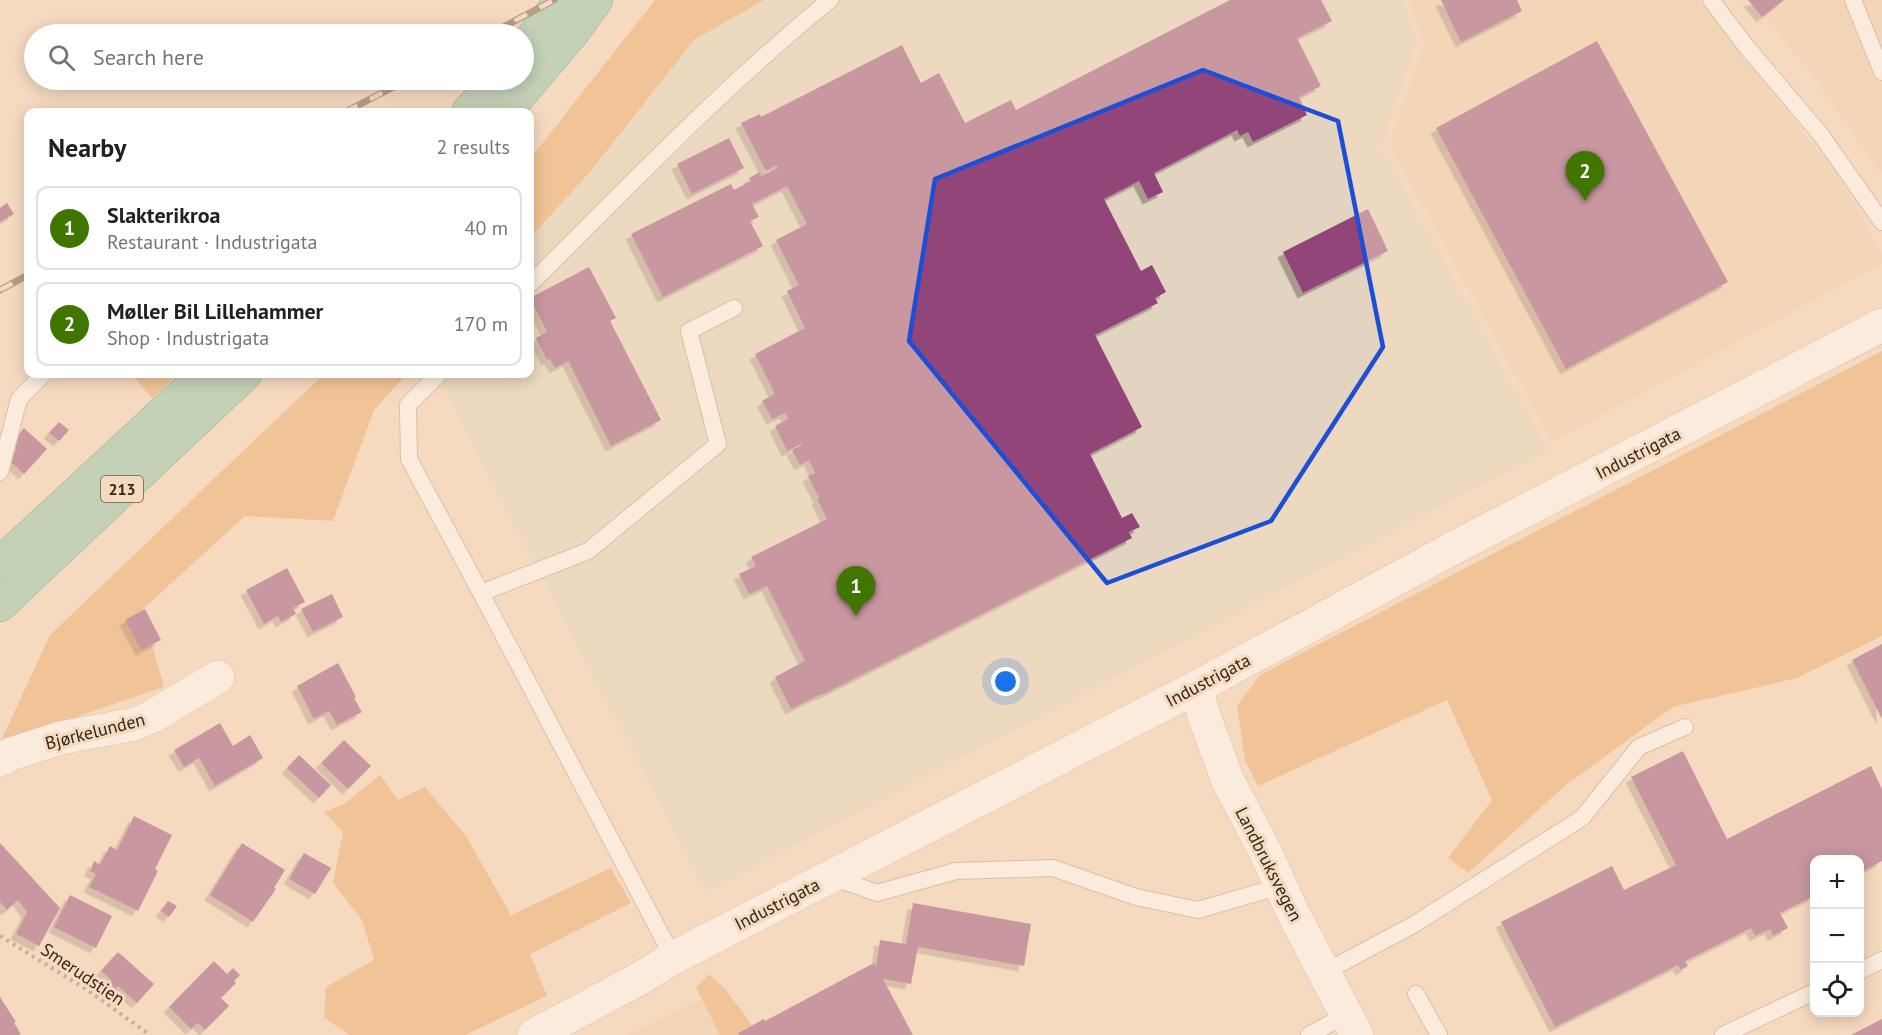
<!DOCTYPE html>
<meta charset="utf-8">
<style>
body{margin:0;font-family:"PT Sans",sans-serif;background:#f6f6f6;color:#202124}
.controls{position:absolute;right:18px;bottom:18px;display:grid;overflow:hidden;border-radius:12px;box-shadow:0 3px 15px #0003}
.controls button{width:54px;height:54px;display:grid;place-items:center;padding:0;border:0;border-bottom:2px solid #e0e0e0;background:#fff;color:#202124;font:30px sans-serif}
.you{position:absolute;left:1006px;top:682px;width:21px;height:21px;margin:-15px;border:4px solid #fff;border-radius:50%;background:#1a73e8;box-shadow:0 0 0 9px #1a73e833}
.badge{display:grid;place-items:center;width:39px;height:39px;border-radius:50%;background:#407500;color:#fff;font-size:20px;font-weight:700}
.pin{position:absolute;translate:-50% -50px;filter:drop-shadow(0 2px 3px #0008)}
.pin::after{content:'';position:absolute;top:32px;width:21px;height:18px;background:inherit;clip-path:polygon(0 0,100% 0,50% 100%)}
.list{margin:0;padding:0;list-style:none}
h2{display:flex;justify-content:space-between;align-items:center;height:78px;margin:0;padding:0 24px;font-size:26px}
h2 small{font-size:20px;font-weight:400;color:#757577}
.list li{display:grid;grid-template-columns:39px 1fr auto;gap:18px;align-items:center;box-sizing:border-box;height:84px;margin:0 12px 12px;padding:0 12px;border:2px solid #e0e0e0;border-radius:12px}
.list b{display:block;font-size:22px;white-space:nowrap}
.list p{margin:0;font-size:20px;white-space:nowrap;color:#757577}
.list em{font-size:20px;font-style:normal;color:#757577}
.icon{flex:none;width:33px;height:33px;fill:none;stroke:currentColor;stroke-width:2;stroke-linecap:round;stroke-linejoin:round}
.map{position:relative;flex:none;width:1882px;height:1035px;overflow:hidden}
.search{position:absolute;background:#fff;box-shadow:0 3px 15px #0003;left:24px;top:24px;width:510px;height:66px;display:flex;align-items:center;gap:15px;box-sizing:border-box;padding:0 21px;border-radius:33px;color:#757577;font-size:22px}
.panel{position:absolute;background:#fff;box-shadow:0 3px 15px #0003;left:24px;top:108px;width:510px;height:270px;border-radius:12px}
.map>svg:first-child{display:block}
.built{fill:#efceae}
.industrial{fill:#e2d4c1}
.green{fill:#e8a865}
.building{fill:#914478;filter:url(#shadow)}
.lines{fill:none;stroke-linecap:round;stroke-linejoin:round}
.service-casing{stroke:#b99f86;stroke-width:18}
.minor-casing{stroke:#b99f86;stroke-width:34}
.primary-casing{stroke:#327655;stroke-width:34}
.path{stroke:#8f7c6b;stroke-width:4;stroke-dasharray:3 4.5;stroke-linecap:butt}
.service{stroke:#fff;stroke-width:16}
.minor{stroke:#fff;stroke-width:33}
.primary{stroke:#85c6ab;stroke-width:33}
.rail-casing{stroke:#665849;stroke-width:7}
.rail{stroke:#f6dac0;stroke-width:4.5;stroke-dasharray:14;stroke-linecap:butt}
.marked{fill:none;stroke:#1d4ed8;stroke-width:4.5;stroke-linejoin:round}
.labels{text-anchor:middle;dominant-baseline:central;stroke-width:6;stroke-linejoin:round;paint-order:stroke}
.shield{fill:#f6dac0;stroke:#6c5d4e;stroke-width:1.5}
.shield-label{font-size:16px;font-weight:bold;fill:#31271d}
.street-label{font-size:18px;fill:#31271d;stroke:#f6dac0}
</style>
<div class="map">
<svg width="1882" height="1035" viewBox="0 0 1882 1035">
<defs>
<filter id="shadow"><feDropShadow dx="-5.5" dy="5.5" stdDeviation="0" flood-color="#0004"/></filter>
</defs>
<rect width="100%" height="100%" fill="#f6dac0"/>
<path class="built" d="M 1410,0 L 1699,0 L 1843,183 L 1882,255 L 1882,263 L 1552,442 L 1389,144 L 1424,44 Z
M 1751,0 L 1882,0 L 1882,174 L 1806,66 Z
M 707,996 L 726,1035 L 630,1035 L 647,1025 Z"/>
<path class="industrial" d="M 743,0 L 1404,0 L 1417,42 L 1380,145 L 1548,450 L 706,892 L 436,374 L 530,374 L 530,223 L 692,34 Z"/>
<path class="green" d="M 655,0 L 764,0 L 694,40 L 593,168 L 530,238 L 530,159 Z
M 1882,351 L 1882,636 L 1797,678 L 1673,707 L 1566,785 L 1468,873 L 1448,858 L 1492,800 L 1447,700 L 1258,786 L 1245,760 L 1237,706 L 1260,675 Z
M 132,374 L 178,374 L 152,399 Z
M 324,374 L 407,374 L 374,410 L 333,521 L 245,516 L 142,610 L 164,687 L 0,743 L 50,635 Z
M 380,775 L 398,800 L 425,787 L 466,836 L 511,915 L 611,868 L 631,903 L 530,954 L 547,996 L 465,1035 L 350,1035 L 324,1018 L 326,987 L 374,960 L 362,920 L 333,883 L 343,832 L 324,812 L 344,804 Z
M 709,974 L 726,990 L 752,1025 L 738,1032 L 739,1035 L 720,1035 L 696,987 Z"/>
<path class="building" d="M 1230,0 L 1321,0 L 1332,21 L 1297,38 L 1321,86 L 1299,97 L 1307,115 L 1253,142 L 1248,132 L 1240,136 L 1237,130 L 1154,173 L 1163,192 L 1148,199 L 1139,181 L 1104,199 L 1141,271 L 1152,265 L 1166,292 L 1155,298 L 1158,303 L 1095,335 L 1142,427 L 1090,454 L 1122,518 L 1132,513 L 1140,527 L 1129,532 L 1132,538 L 822,695 L 821,694 L 791,709 L 775,677 L 805,661 L 767,586 L 749,594 L 739,574 L 756,566 L 751,557 L 827,519 L 817,499 L 819,498 L 808,476 L 815,473 L 809,460 L 800,465 L 792,450 L 802,445 L 801,444 L 787,451 L 775,426 L 788,419 L 785,413 L 772,419 L 762,401 L 775,394 L 755,354 L 805,328 L 787,291 L 799,285 L 776,240 L 807,224 L 787,186 L 752,204 L 759,217 L 750,221 L 763,246 L 663,297 L 631,234 L 731,184 L 734,190 L 751,181 L 749,178 L 760,172 L 761,176 L 778,168 L 776,165 L 766,171 L 741,123 L 760,114 L 761,117 L 902,45 L 921,83 L 939,73 L 965,123 L 1011,100 L 1016,110 Z
M 1441,0 L 1517,0 L 1522,11 L 1461,42 Z
M 1748,0 L 1784,0 L 1762,17 Z
M 1597,41 L 1728,282 L 1566,369 L 1436,128 Z
M 729,138 L 744,168 L 692,194 L 677,164 Z
M 7,203 L 14,214 L 0,222 L 0,208 Z
M 1368,209 L 1388,251 L 1303,293 L 1283,252 Z
M 589,267 L 616,318 L 610,321 L 661,420 L 611,446 L 568,361 L 555,368 L 550,359 L 547,360 L 536,338 L 547,332 L 530,298 Z
M 59,422 L 69,430 L 59,441 L 49,433 Z
M 24,428 L 47,449 L 24,474 L 8,459 L 17,449 L 11,444 Z
M 287,568 L 305,602 L 293,608 L 296,614 L 281,622 L 278,616 L 264,624 L 246,590 Z
M 332,594 L 343,617 L 313,632 L 301,609 Z
M 145,609 L 161,640 L 141,650 L 125,620 Z
M 1882,644 L 1882,719 L 1852,660 Z
M 338,663 L 356,697 L 354,698 L 362,712 L 337,725 L 329,711 L 314,719 L 297,686 Z
M 220,723 L 233,746 L 250,735 L 263,758 L 215,786 L 199,758 L 184,767 L 174,750 Z
M 344,740 L 371,766 L 348,789 L 321,763 Z
M 1683,751 L 1727,839 L 1871,766 L 1882,789 L 1882,861 L 1860,873 L 1860,860 L 1814,860 L 1814,896 L 1780,913 L 1788,928 L 1773,936 L 1770,929 L 1755,936 L 1751,928 L 1685,961 L 1688,966 L 1681,970 L 1678,965 L 1555,1027 L 1501,922 L 1612,866 L 1624,890 L 1676,865 L 1631,777 Z
M 299,755 L 331,785 L 319,798 L 287,768 Z
M 134,816 L 172,835 L 155,869 L 158,871 L 138,911 L 89,887 L 96,874 L 90,871 L 94,861 L 100,865 L 110,846 L 117,850 Z
M 0,843 L 60,908 L 39,946 L 16,934 L 27,912 L 18,900 L 7,910 L 0,902 Z
M 242,843 L 285,870 L 274,888 L 276,889 L 253,922 L 210,895 Z
M 304,853 L 331,868 L 315,894 L 289,879 Z
M 70,895 L 112,916 L 96,948 L 54,927 Z
M 168,901 L 177,906 L 169,917 L 161,911 Z
M 913,903 L 1031,924 L 1024,966 L 918,947 L 911,984 L 883,979 L 913,1035 L 739,1035 L 738,1033 L 764,1019 L 765,1021 L 874,963 L 876,967 L 880,940 L 906,944 Z
M 118,952 L 154,984 L 137,1003 L 118,986 L 116,989 L 109,983 L 111,980 L 101,971 Z
M 214,961 L 227,974 L 233,968 L 240,975 L 234,981 L 236,983 L 221,998 L 229,1006 L 205,1030 L 198,1023 L 191,1029 L 169,1007 Z
M 0,997 L 16,1022 L 14,1023 L 21,1034 L 18,1035 L 0,1035 Z
M 1882,1019 L 1882,1035 L 1851,1035 Z"/>
<g class="lines">
<defs>
<path id="service" d="M 1711,0 L 1745,45 L 1821,135 L 1882,222
M 1853,0 L 1882,72
M 530,284 C 627,188 723,87 830,0
M 439,374 L 408,405 L 409,459 L 481,593 L 665,942 L 671,959
M 0,472 L 19,399 L 44,374
M 481,593 L 588,551 L 718,444 L 689,331 L 734,308
M 832,877 L 877,893 L 956,871 L 1053,868 L 1136,897 L 1198,910 L 1281,886
M 1860,971 L 1882,960
M 1325,972 L 1413,925 L 1582,818 L 1639,747 L 1685,727
M 1416,994 L 1439,1035
M 1309,1035 L 1346,1015
M 1723,1035 L 1814,992"/>
<path id="minor" d="M 1197,687 L 1203,713 L 1228,781 L 1264,849 L 1292,911 L 1357,1035
M 0,760 L 11,754 L 60,738 L 135,724 L 153,716 L 218,677
M 534,1035 L 639,979 L 671,959 L 1197,687 L 1457,546 L 1882,325"/>
<path id="primary" d="M 524,48 L 562,0
M 468,112 L 497,80
M 505,112 L 573,32 L 596,0
M 0,564 L 205,374
M 0,605 L 245,374"/>
</defs>
<use href="#service" class="service-casing"/>
<use href="#minor" class="minor-casing"/>
<use href="#primary" class="primary-casing"/>
<path class="path" d="M 0,936 L 86,989 L 150,1035"/>
<use href="#service" class="service"/>
<use href="#minor" class="minor"/>
<use href="#primary" class="primary"/>
<defs>
<path id="rail" d="M 490,34 L 554,0
M 345,112 L 407,80
M 0,290 L 28,275"/>
</defs>
<use href="#rail" class="rail-casing"/>
<use href="#rail" class="rail"/>
</g>
<path d="M0 0H1882V1035H0ZM 1203,70 L 1338,121 L 1383,347 L 1271,521 L 1107,583 L 909,341 L 935,179 Z" fill="#f6dac0" fill-opacity=".55" fill-rule="evenodd"/>
<path class="marked" d="M 1203,70 L 1338,121 L 1383,347 L 1271,521 L 1107,583 L 909,341 L 935,179 Z"/>
<g class="labels">
<rect class="shield" x="101" y="476" width="42" height="26" rx="4.5"/>
<g class="shield-label">
<text x="122" y="489">213</text>
</g>
<g class="street-label">
<text transform="translate(1638 453) rotate(-27)">Industrigata</text>
<text transform="translate(1208 680) rotate(-28)">Industrigata</text>
<text transform="translate(95 731) rotate(-14)">Bjørkelunden</text>
<text transform="translate(1269 864) rotate(63)">Landbruksvegen</text>
<text transform="translate(777 904) rotate(-27)">Industrigata</text>
<text transform="translate(83 974) rotate(34)">Smerudstien</text>
</g>
</g>
</svg>
<div class="controls">
<button>+</button>
<button>−</button>
<button><svg class="icon" aria-label="locate" viewBox="0 0 24 24"><circle cx="12" cy="12" r="6"/><path d="M12 2v4M12 18v4M2 12h4M18 12h4"/></svg></button>
</div>
<div class="you"></div>
<div class="pin badge" style="left:856px;top:616px">1</div>
<div class="pin badge" style="left:1585px;top:201px">2</div>
<div class="search"><svg class="icon" aria-label="search" viewBox="0 0 24 24"><circle cx="10" cy="10" r="6"/><path d="M15 15l6 6"/></svg>Search here</div>
<section class="panel">
<h2>Nearby<small>2 results</small></h2>
<ul class="list">
<li><span class="badge">1</span><div><b>Slakterikroa</b><p>Restaurant · Industrigata</p></div><em>40 m</em></li>
<li><span class="badge">2</span><div><b>Møller Bil Lillehammer</b><p>Shop · Industrigata</p></div><em>170 m</em></li>
</ul>
</section>
</div>
